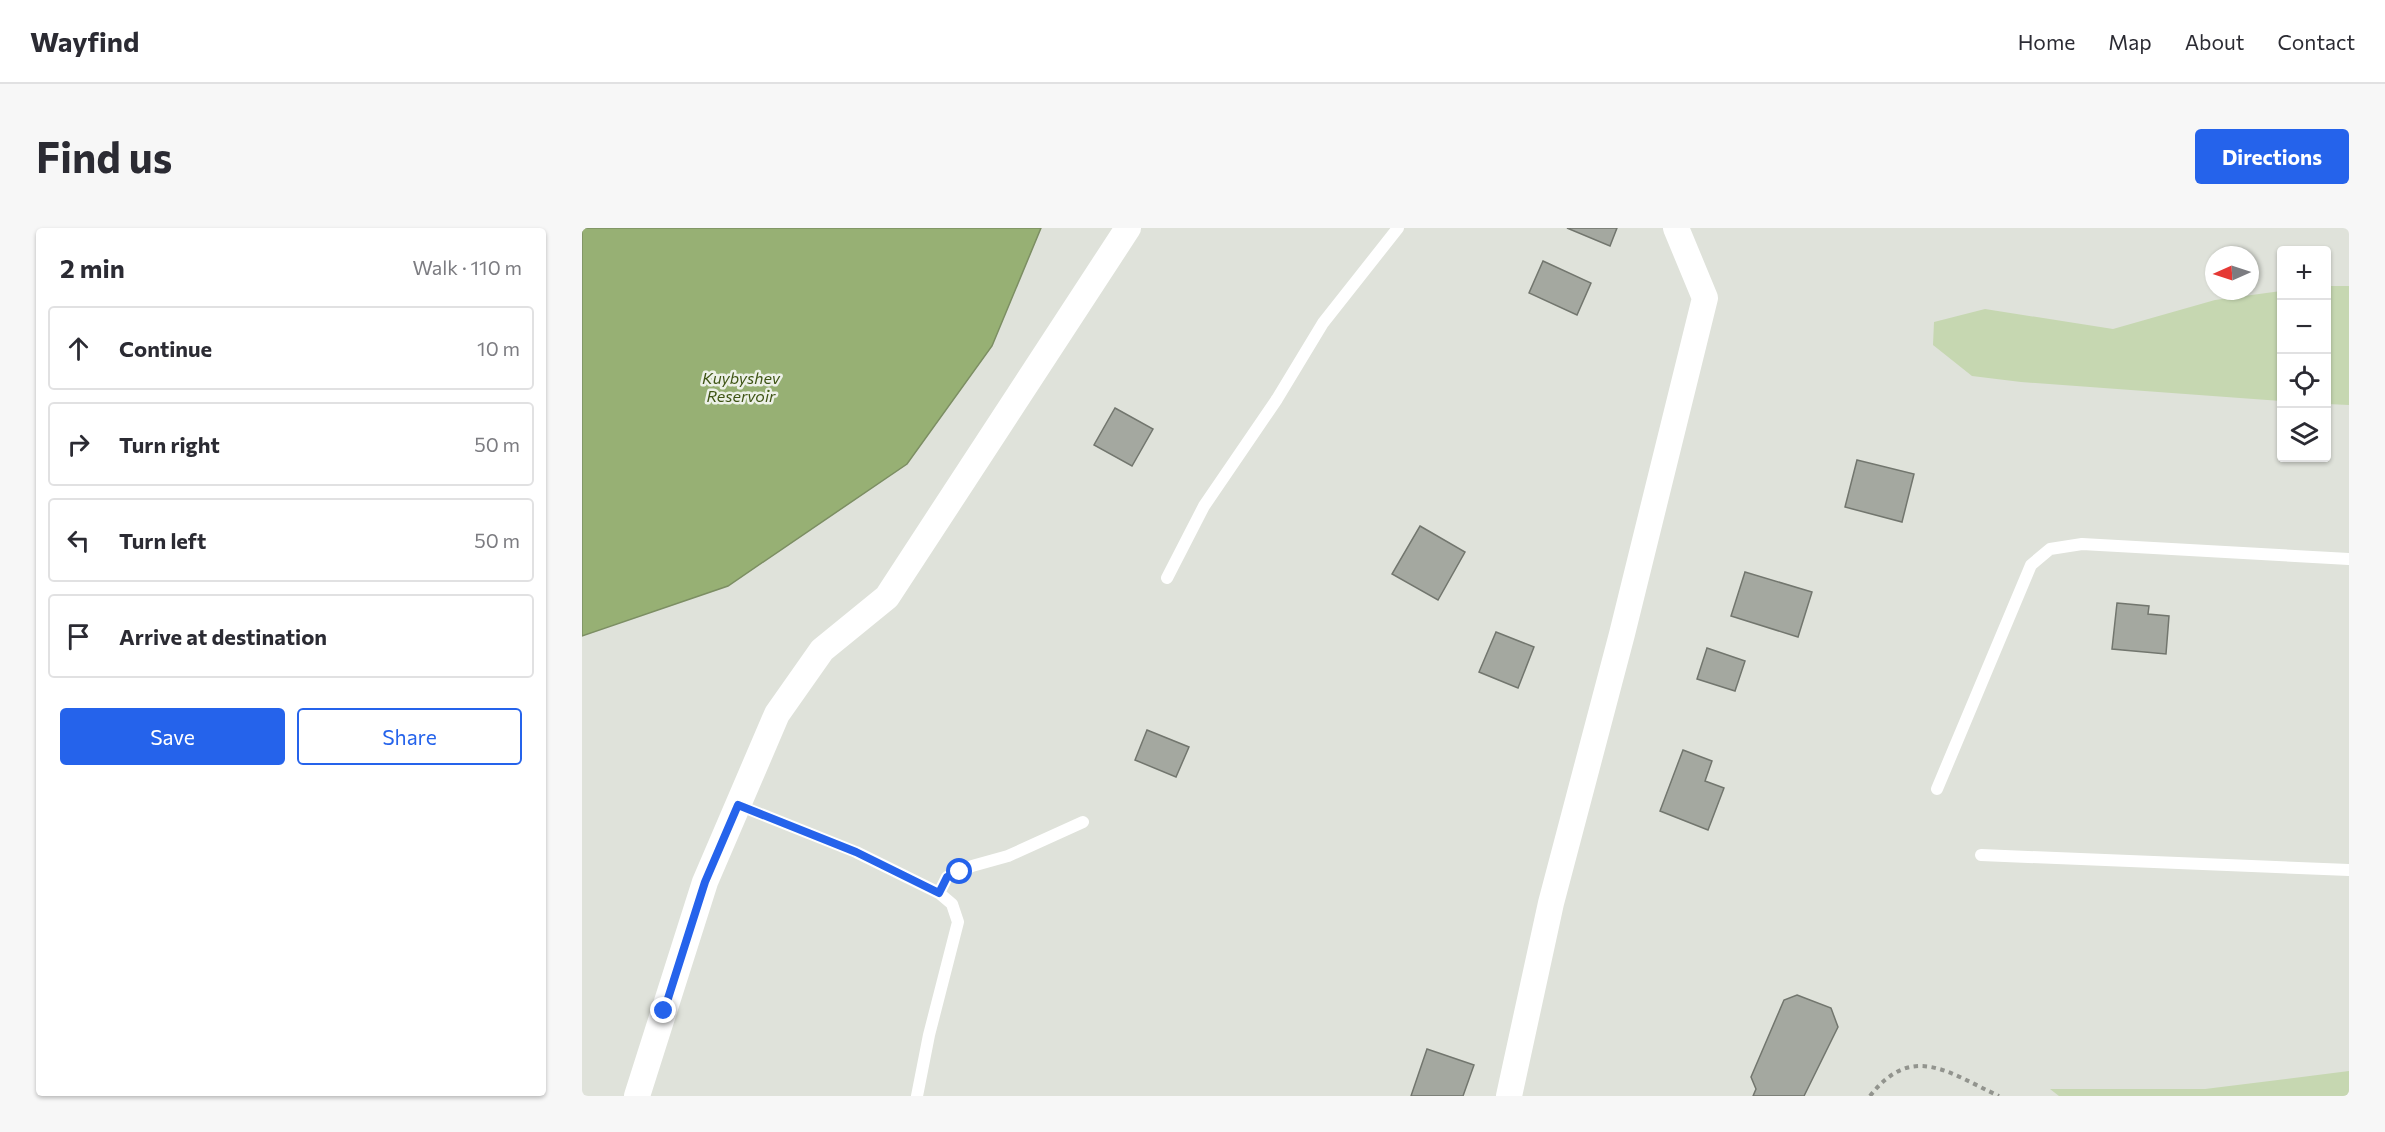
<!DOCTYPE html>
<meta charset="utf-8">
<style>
body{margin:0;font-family:Commissioner,sans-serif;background:#f7f7f7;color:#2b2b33}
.controls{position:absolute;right:18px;top:18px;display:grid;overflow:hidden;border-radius:6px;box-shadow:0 2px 4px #0004}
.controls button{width:54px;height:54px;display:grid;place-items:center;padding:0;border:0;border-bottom:2px solid #e1e1e2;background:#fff;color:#2b2b33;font:30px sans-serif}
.compass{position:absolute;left:1623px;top:18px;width:54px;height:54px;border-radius:50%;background:#fff;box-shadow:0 2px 4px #0004;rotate:267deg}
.stop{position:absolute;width:18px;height:18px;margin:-14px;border:4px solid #2563eb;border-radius:50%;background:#fff}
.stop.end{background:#2563eb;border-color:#fff;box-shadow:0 2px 6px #0008}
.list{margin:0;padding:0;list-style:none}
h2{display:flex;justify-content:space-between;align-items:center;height:78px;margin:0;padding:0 24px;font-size:26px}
h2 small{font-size:20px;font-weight:400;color:#7c7c81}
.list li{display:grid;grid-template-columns:39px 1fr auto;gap:18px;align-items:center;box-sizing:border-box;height:84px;margin:0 12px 12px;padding:0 12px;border:2px solid #e1e1e2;border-radius:6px}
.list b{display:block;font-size:22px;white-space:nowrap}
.list em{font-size:20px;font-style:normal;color:#7c7c81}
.actions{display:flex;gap:12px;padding:18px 24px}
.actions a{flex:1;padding:14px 0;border:2px solid #2563eb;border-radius:6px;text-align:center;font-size:21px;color:#2563eb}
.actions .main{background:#2563eb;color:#fff}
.icon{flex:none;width:33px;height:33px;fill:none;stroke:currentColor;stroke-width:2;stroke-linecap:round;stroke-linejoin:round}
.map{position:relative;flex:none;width:1767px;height:868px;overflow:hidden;border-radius:6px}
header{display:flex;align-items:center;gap:36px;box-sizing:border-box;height:84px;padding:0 30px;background:#fff;border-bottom:2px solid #e1e1e2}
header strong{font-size:28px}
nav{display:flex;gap:33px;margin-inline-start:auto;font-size:21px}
.intro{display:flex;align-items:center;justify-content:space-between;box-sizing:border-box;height:144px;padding:0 36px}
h1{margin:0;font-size:42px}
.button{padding:15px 27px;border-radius:6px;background:#2563eb;color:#fff;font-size:21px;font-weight:700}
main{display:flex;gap:36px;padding:0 36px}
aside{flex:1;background:#fff;border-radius:6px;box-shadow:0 2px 4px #0004}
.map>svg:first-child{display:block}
.green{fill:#c6d7b1}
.water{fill:#97b074;stroke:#7c8e63;stroke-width:1.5}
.building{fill:#a4a8a0;stroke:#72766e;stroke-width:1.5}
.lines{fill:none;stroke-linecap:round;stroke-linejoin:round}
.path{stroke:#92948e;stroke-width:4;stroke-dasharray:4.5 4.5;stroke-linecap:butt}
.service{stroke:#fff;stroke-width:12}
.minor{stroke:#fff;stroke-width:26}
.route{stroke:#2563eb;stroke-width:8}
.labels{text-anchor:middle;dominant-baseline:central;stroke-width:5;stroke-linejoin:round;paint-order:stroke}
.water-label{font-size:16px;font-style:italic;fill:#3e5414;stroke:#ecf0e7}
</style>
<header>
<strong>Wayfind</strong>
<nav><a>Home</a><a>Map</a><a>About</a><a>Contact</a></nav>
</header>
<div class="intro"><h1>Find us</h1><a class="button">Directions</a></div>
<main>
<aside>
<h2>2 min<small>Walk · 110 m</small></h2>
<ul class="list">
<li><svg class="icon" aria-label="ahead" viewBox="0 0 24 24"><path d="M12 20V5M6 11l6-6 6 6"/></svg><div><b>Continue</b></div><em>10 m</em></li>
<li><svg class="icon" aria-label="right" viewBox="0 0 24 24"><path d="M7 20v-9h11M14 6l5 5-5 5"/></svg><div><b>Turn right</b></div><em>50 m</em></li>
<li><svg class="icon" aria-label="left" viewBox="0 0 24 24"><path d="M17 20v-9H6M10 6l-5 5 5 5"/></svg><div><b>Turn left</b></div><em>50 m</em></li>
<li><svg class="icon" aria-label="arrive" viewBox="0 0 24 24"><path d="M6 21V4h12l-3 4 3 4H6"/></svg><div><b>Arrive at destination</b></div></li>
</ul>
<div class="actions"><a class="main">Save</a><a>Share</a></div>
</aside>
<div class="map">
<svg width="1767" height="868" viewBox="0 0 1767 868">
<rect width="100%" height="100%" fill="#dfe2da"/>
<path class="green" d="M 1745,58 L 1767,58 L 1767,177 L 1745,176 Z
M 1699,63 L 1699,173 L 1439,154 L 1390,148 L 1351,117 L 1352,94 L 1403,81 L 1531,101 L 1633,72 Z
M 1767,843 L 1767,868 L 1477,868 L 1468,861 L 1623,861 Z"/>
<path class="water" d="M 0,0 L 459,0 L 410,118 L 325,236 L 146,358 L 0,408 Z"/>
<path class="building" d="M 985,0 L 1035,0 L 1028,18 Z
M 961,33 L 1009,55 L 995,87 L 947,65 Z
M 533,180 L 571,201 L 550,238 L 512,217 Z
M 1275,232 L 1332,246 L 1320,294 L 1263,279 Z
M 838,298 L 883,324 L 856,372 L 810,346 Z
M 1163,344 L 1230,364 L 1216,409 L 1149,388 Z
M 1535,375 L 1567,378 L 1566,386 L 1587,388 L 1584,426 L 1530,421 Z
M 914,404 L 952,419 L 936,460 L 897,444 Z
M 1125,420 L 1163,433 L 1153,463 L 1115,451 Z
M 565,502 L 607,519 L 594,549 L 553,532 Z
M 1101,522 L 1130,533 L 1123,553 L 1142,560 L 1126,602 L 1078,583 Z
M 1215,767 L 1249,780 L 1256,799 L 1222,868 L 1171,868 L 1174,861 L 1169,849 L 1202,772 Z
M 845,821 L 892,837 L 881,868 L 829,868 Z"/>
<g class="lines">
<path class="path" d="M 1288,868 C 1330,814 1367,845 1417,868"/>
<path class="service" d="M 585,350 L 622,278 L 695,171 L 741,95 L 816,0
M 1355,561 L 1449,337 L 1468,321 L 1500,316 L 1767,331
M 156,577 L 274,624 L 357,665 L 370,676 L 376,694 L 347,807 L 335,868
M 1399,627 L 1767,642
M 357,665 L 365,649 L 390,638 L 426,628 L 501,594"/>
<path class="minor" d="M 55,868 L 123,654 L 195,486 L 240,422 L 305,369 L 546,0
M 927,868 L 969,675 L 1040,406 L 1123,70 L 1094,0"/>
</g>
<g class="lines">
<path class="route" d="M 82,783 L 123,654 L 156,577 L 274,624 L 357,665 L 365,649 L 378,644"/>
</g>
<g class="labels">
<g class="water-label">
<text x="159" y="149">Kuybyshev<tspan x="159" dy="18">Reservoir</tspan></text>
</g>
</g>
</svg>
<div class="controls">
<button>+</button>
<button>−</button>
<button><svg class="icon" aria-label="locate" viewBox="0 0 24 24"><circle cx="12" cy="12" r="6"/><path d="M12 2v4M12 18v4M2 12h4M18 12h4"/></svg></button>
<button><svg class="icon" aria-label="layers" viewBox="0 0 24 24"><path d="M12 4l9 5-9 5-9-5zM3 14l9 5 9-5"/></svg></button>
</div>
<svg class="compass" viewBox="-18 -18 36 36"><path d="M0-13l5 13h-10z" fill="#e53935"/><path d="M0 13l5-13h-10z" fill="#7c7c81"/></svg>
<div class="stop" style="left:378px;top:644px"></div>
<div class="stop end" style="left:82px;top:783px"></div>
</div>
</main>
